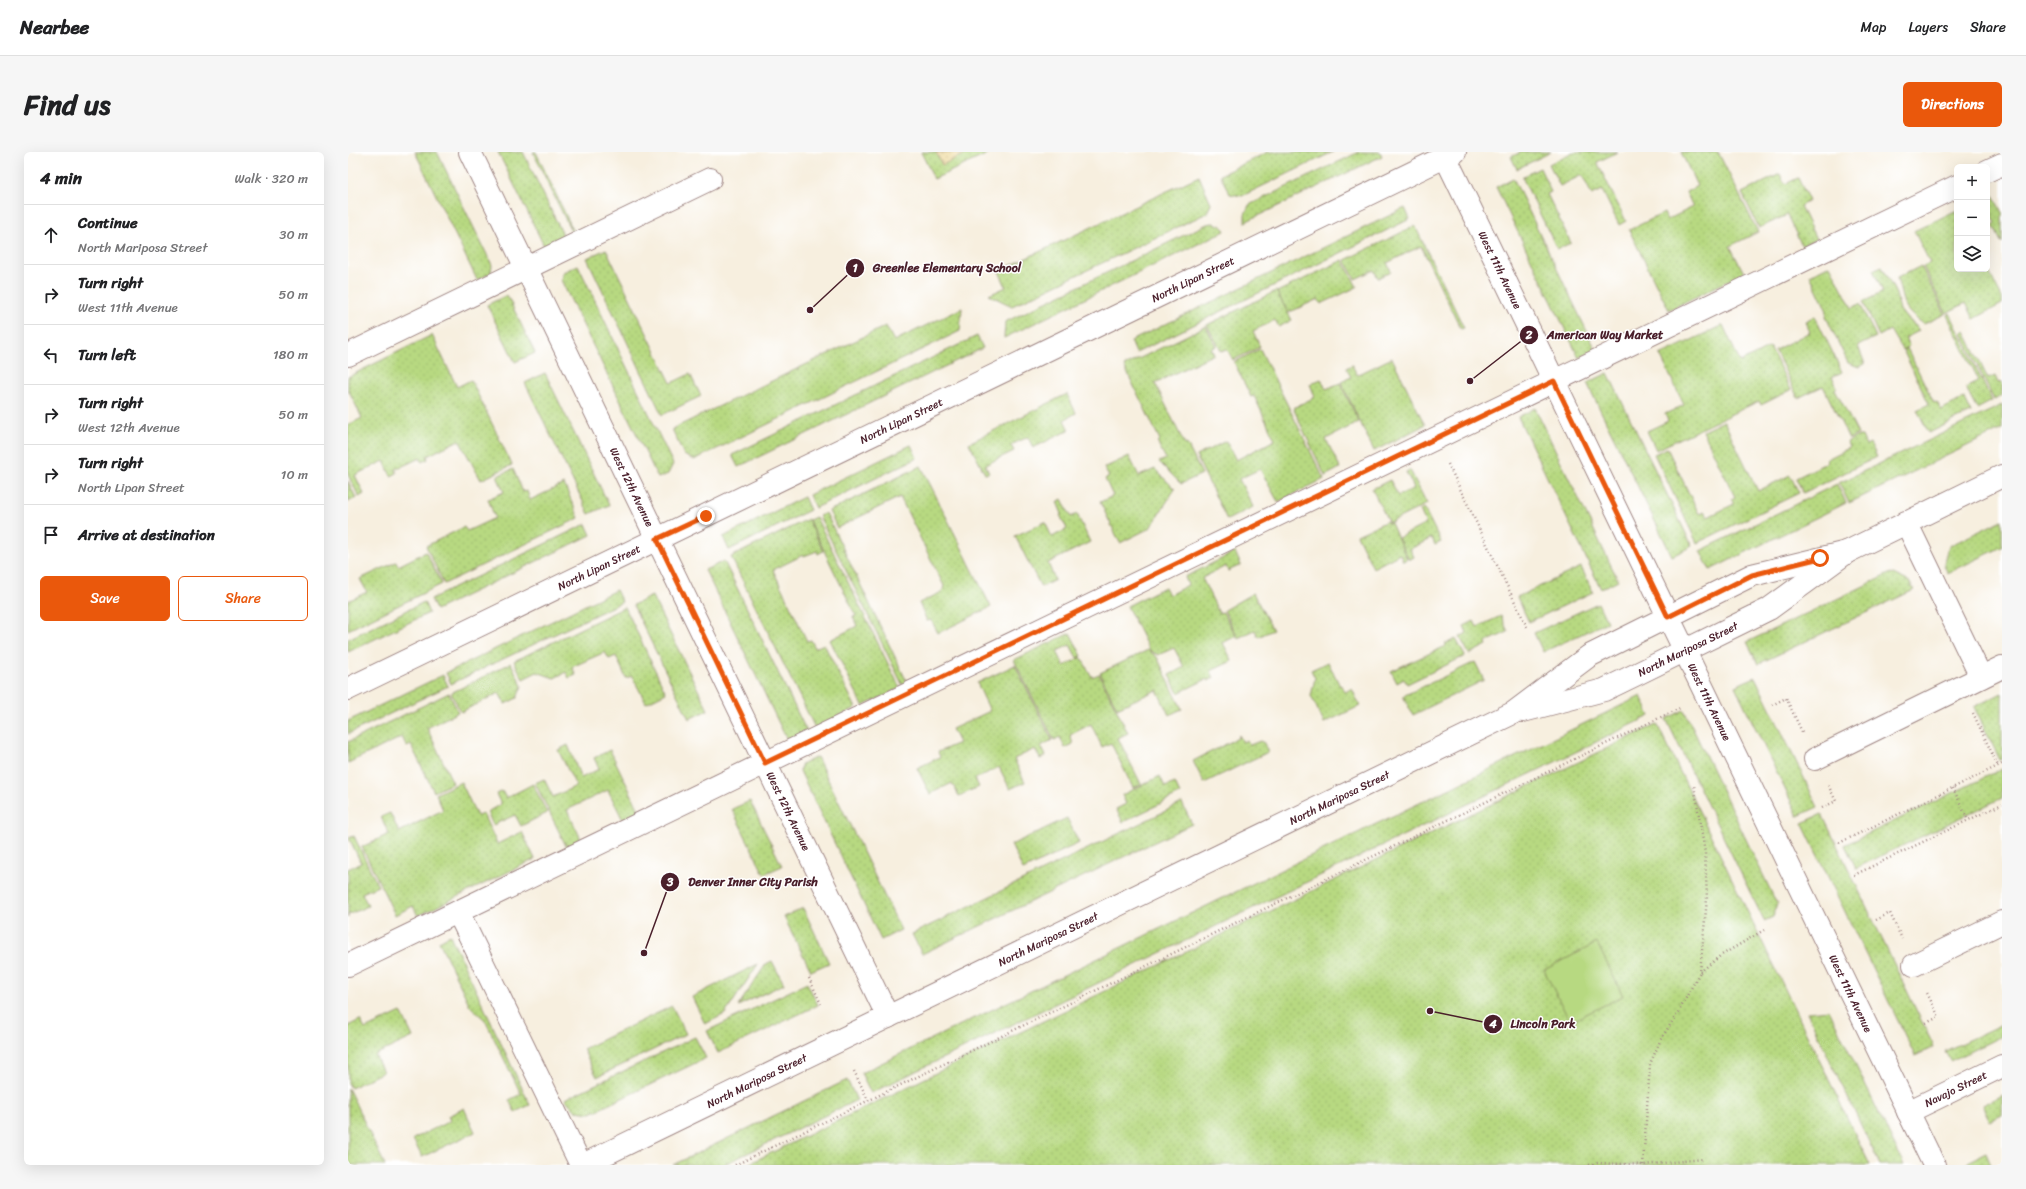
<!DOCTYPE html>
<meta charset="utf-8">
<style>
body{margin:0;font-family:Sriracha,sans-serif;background:#f6f6f6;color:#202124}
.controls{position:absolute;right:12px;top:12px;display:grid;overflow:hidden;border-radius:6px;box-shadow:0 4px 16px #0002}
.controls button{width:36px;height:36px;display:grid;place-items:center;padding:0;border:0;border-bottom:1px solid #e0e0e0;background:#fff;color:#202124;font:20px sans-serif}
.stop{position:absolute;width:12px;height:12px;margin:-9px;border:3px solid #ea580c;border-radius:50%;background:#fff}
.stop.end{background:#ea580c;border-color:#fff;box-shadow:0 1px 4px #0008}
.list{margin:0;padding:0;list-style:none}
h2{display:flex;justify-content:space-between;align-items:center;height:52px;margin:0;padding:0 16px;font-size:17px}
h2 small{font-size:13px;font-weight:400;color:#757577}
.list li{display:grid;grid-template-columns:26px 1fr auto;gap:12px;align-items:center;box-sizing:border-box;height:60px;padding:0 16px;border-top:1px solid #e0e0e0}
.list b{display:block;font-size:15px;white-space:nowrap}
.list p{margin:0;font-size:13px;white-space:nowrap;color:#757577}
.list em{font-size:13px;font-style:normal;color:#757577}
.actions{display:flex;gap:8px;padding:12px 16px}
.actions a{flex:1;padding:9px 0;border:1px solid #ea580c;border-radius:6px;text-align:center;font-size:14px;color:#ea580c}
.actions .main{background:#ea580c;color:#fff}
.icon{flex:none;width:22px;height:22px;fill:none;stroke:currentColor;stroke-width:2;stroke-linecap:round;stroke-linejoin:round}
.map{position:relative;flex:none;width:1654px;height:1013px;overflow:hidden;border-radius:6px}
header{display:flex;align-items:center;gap:24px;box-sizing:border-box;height:56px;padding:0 20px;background:#fff;border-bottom:1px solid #e0e0e0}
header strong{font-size:19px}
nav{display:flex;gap:22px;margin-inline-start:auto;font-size:14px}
.intro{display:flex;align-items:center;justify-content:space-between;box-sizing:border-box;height:96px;padding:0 24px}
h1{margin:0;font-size:28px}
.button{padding:10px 18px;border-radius:6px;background:#ea580c;color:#fff;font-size:14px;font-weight:700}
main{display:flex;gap:24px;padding:0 24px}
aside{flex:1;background:#fff;border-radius:6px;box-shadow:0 4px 16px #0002}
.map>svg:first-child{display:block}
.grass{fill:url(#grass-dots);stroke:#807c56}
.sand{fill:url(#sand-dots);stroke:#9c7c64}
.pitch{fill:#b7d981;stroke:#807c56}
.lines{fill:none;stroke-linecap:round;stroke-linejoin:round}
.minor-casing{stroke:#a08785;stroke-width:24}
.path{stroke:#a08785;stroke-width:2.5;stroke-dasharray:1 3;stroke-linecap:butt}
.minor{stroke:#fff;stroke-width:22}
.route{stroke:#ea580c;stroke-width:5}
.labels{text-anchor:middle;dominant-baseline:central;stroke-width:3;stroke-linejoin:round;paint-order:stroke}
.street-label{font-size:11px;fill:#4a1f2b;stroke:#fff}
.leader{fill:none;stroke:#4a1f2b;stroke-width:1.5}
.callout-dot{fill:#4a1f2b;stroke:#fff;stroke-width:1.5}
.mark-label{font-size:12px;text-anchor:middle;font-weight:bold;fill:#fff}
.callout-label{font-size:12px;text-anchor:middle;font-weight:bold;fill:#4a1f2b;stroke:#fff;stroke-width:3;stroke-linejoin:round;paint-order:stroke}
</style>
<header>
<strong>Nearbee</strong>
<nav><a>Map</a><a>Layers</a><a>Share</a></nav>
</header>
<div class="intro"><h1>Find us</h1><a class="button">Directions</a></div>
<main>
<aside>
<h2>4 min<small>Walk · 320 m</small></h2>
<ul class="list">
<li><svg class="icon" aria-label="ahead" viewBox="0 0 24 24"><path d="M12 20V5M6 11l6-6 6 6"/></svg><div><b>Continue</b><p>North Mariposa Street</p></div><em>30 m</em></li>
<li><svg class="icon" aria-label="right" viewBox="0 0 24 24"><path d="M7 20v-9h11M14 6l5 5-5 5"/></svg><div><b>Turn right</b><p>West 11th Avenue</p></div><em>50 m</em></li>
<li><svg class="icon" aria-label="left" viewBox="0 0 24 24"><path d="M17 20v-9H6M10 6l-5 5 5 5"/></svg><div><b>Turn left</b></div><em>180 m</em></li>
<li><svg class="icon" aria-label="right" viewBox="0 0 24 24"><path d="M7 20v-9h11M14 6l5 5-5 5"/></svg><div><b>Turn right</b><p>West 12th Avenue</p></div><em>50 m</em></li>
<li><svg class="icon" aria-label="right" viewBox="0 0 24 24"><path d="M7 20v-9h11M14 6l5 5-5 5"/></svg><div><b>Turn right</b><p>North Lipan Street</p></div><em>10 m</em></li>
<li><svg class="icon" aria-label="arrive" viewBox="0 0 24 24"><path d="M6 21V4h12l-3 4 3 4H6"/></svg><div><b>Arrive at destination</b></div></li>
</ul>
<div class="actions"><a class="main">Save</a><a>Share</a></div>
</aside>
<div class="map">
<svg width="1654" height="1013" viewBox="0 0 1654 1013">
<defs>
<pattern id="grass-dots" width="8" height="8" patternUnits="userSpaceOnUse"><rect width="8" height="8" fill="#b7d981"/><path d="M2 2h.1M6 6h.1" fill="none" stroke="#9fba70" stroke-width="1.8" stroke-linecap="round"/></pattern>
<pattern id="sand-dots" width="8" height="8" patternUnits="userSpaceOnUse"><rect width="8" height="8" fill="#eeda9e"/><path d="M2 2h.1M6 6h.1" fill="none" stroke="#cebb88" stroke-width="1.8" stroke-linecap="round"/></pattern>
</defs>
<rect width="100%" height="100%" fill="#fff"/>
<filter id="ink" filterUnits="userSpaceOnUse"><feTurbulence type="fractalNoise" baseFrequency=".025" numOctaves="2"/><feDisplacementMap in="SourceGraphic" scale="8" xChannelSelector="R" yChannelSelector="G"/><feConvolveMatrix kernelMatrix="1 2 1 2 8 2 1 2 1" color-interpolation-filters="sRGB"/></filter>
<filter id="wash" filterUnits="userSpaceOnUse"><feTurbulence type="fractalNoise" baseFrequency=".012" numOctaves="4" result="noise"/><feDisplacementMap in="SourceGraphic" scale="16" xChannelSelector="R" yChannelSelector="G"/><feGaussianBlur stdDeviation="0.9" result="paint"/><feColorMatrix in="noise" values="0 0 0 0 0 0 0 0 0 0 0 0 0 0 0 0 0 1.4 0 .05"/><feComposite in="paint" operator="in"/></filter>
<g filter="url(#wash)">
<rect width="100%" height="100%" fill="#f7efdf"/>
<path class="grass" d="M 67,0 L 89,0 L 144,113 L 143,121 L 129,128 Z
M 150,0 L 175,0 L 216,85 L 196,94 Z
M 185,0 L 188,0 L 226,80 L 224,81 Z
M 573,0 L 644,0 L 586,27 Z
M 920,0 L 985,0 L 894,44 L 882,42 L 872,23 Z
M 1011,0 L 1032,0 L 1034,4 L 897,70 L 897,62 L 901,53 Z
M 1173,0 L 1203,0 L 1169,17 L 1163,5 Z
M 1225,0 L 1270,0 L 1249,10 L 1278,69 L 1271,73 L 1254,38 L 1244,43 L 1234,23 L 1212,34 L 1201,12 Z
M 1333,0 L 1370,0 L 1410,80 L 1382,94 L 1396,121 L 1321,158 L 1281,78 L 1316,61 L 1319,68 L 1345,55 L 1338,40 L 1349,34 Z
M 1192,16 L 1203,40 L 1199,42 L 1223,91 L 1209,97 L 1174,25 Z
M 1432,22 L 1437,32 L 1450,26 L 1461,49 L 1452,54 L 1468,87 L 1454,94 L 1439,63 L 1411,76 L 1394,41 Z
M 851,24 L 863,51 L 859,61 L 664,154 L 641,143 L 658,135 L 651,119 Z
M 1165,26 L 1248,198 L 1231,206 L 1148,35 Z
M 1645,43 L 1654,61 L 1654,92 L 1645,73 L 1648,71 L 1639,53 L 1639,46 Z
M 1057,56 L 1062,67 L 788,201 L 783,189 Z
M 1609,58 L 1609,117 L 1639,116 L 1654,146 L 1654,152 L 1626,167 L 1618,151 L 1598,161 L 1575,114 L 1582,111 L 1566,79 Z
M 865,71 L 874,74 L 877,79 L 656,186 L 657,170 L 859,72 Z
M 1067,74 L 1116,176 L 1113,177 L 1073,94 L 1039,111 L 1043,119 L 1030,126 L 1026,118 L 1007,127 L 997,108 Z
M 258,97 L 323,231 L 342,222 L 353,244 L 314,263 L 239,106 Z
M 995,108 L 1009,135 L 973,152 L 970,147 L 940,161 L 929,140 Z
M 230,113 L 325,312 L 320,322 L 310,326 L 213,128 L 215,120 Z
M 1482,113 L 1504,156 L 1512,152 L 1528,185 L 1510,194 L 1517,212 L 1511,215 L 1500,211 L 1478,165 L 1479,159 L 1462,123 Z
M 1534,114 L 1548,142 L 1552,158 L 1559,167 L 1568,174 L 1571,179 L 1557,186 L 1561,194 L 1554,198 L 1542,178 L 1531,184 L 1515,150 L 1535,140 L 1525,118 Z
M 1573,114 L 1597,162 L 1576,172 C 1553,157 1556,151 1549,126 Z
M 928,139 L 944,168 L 931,175 L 927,168 L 905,179 L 912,195 L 885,208 L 879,197 L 873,199 L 859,173 Z
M 159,143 L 187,201 L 167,210 L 139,153 Z
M 614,156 L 612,179 L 346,308 L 336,303 L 324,277 L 538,174 L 546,189 Z
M 1602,161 L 1644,249 L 1629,257 L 1618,236 L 1631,229 L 1599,163 Z
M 1467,164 L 1494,220 L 1484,225 L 1489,235 L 1487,237 L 1510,282 L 1501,287 L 1475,234 L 1450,246 L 1427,198 L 1462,180 L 1457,169 Z
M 1375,173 L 1392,210 L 1422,195 L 1443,238 L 1413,253 L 1411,249 L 1308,298 L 1299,279 L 1320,269 L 1317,262 L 1336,253 L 1312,203 Z
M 858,174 L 868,194 L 863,197 L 866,202 L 807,231 L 837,293 L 839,292 L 854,322 L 833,332 L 811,310 L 818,307 L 809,290 L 812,288 L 776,214 Z
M 1617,179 L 1640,227 L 1647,224 L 1650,231 L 1654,230 L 1654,244 L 1646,248 L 1614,181 Z
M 84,183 L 109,235 L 123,228 L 164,313 L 133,328 L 111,288 L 79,304 L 80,307 L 74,310 L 72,306 L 48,317 L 49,321 L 43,324 L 36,309 L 7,323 L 16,342 L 11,345 L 0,323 L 0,273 L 14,266 L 0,237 L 0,225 Z
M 629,184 L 635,196 L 390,315 L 384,303 Z
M 1559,196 L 1586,251 L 1589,250 L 1593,258 L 1616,246 L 1623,260 L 1581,281 L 1569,258 L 1581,252 L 1555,198 Z
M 912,197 L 976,327 L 930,350 L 912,317 L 891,327 L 905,355 L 879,368 L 848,304 L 878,289 L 888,308 L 927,288 L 906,244 L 903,245 L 886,210 Z
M 1044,206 L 1077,273 L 1026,299 L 993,230 L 1003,225 L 998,216 L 1004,213 L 1009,223 Z
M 197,221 L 261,353 L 241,362 L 177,231 Z
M 1260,221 L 1344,394 L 1324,404 L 1239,231 Z
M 973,227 L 978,237 L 992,231 L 1011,270 L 978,287 L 992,316 L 977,324 L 945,256 L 967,245 L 962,232 Z
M 719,242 L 728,261 L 716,268 L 721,278 L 685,296 L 680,285 L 663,293 L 666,299 L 637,313 L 641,321 L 637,322 L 621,291 Z
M 1654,253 L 1654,277 L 1501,351 L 1491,331 Z
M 1187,256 L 1270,428 L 1253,437 L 1170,265 Z
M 1376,269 L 1410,339 L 1442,323 L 1451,341 L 1349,391 L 1306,302 L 1319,296 L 1351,362 L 1357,360 L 1360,365 L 1386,352 L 1383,347 L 1387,345 L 1355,279 Z
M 1510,284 L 1514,284 L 1518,293 L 1522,291 L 1529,305 L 1455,341 L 1448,326 L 1480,310 L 1479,307 L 1501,296 L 1499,290 Z
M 563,293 L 569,306 L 467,356 L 461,343 Z
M 781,304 L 791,324 L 807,317 L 827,337 L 802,376 L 772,391 L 752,350 L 765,344 L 757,327 L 761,325 L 756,316 Z
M 573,314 L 643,455 L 590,481 L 583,468 L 579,469 L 571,451 L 594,440 L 596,434 L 552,345 L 489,376 L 481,359 Z
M 165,317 L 175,340 L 179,339 L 182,348 L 216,332 L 231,366 L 96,432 L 78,394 L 116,375 L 119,379 L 147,366 L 140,347 L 156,340 L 149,324 Z
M 1062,318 L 1079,352 L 1041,371 L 1024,337 L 1042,328 L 1050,344 L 1066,336 L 1058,320 Z
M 0,329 L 8,346 L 0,350 Z
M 1489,332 L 1498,351 L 1362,418 L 1352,399 Z
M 456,345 L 462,358 L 381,398 L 375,385 Z
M 714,347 L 723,365 L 729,362 L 742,390 L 700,411 L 707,428 L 693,435 L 667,384 L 697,370 L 704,385 L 719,377 L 712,363 L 714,362 L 709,350 Z
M 1076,356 L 1093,390 L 1087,393 L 1084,386 L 1062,397 L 1066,405 L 1061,408 L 1050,386 L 1078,372 L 1072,358 Z
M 478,361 L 560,532 L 555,534 L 471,364 Z
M 468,365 L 552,536 L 515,554 L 482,488 L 509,474 L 505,465 L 508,464 L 461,368 Z
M 460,367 L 475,399 L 470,402 L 469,399 L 456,404 L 455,403 L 425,418 L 459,489 L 463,488 L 467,496 L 476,492 L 508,556 L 467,576 L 383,405 Z
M 1654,368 L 1654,395 L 1600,421 L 1596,414 L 1601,394 Z
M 1039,369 L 1040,372 L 1043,371 L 1059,407 L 1055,409 L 1052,402 L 1025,416 L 1009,383 Z
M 238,372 L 243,383 L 88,458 L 83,447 Z
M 78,400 L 94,432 L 0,478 L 0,449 L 19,440 L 12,427 L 48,410 L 50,414 Z
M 887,400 L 893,413 L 880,419 L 878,414 L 854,426 L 871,461 L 875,460 L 888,484 L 875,491 L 884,509 L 863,519 L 866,526 L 860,529 L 859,527 L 830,541 L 821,523 L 836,515 L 826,496 L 810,503 L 801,498 L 779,454 L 817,435 L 821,443 L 840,433 L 837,425 Z
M 376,409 L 459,580 L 445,587 L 438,586 L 357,418 Z
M 1233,415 L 1245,440 L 1181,470 L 1169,445 Z
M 1543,421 L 1562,430 L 1566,438 L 1410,512 L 1399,490 Z
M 268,438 L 274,450 L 103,532 L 98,521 Z
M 905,441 L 925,478 L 910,485 L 907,478 L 890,486 L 876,458 Z
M 304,444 L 360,558 L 341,567 L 285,453 Z
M 76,450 L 81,461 L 0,500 L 0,487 Z
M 1250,451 L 1259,470 L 1195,500 L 1186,481 Z
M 277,455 L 318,541 L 298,551 L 284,524 L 278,526 L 268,504 L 261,507 L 257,500 L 224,515 L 228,523 L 221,526 L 218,520 L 206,526 L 189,520 L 175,527 L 166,509 Z
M 1153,464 L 1160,480 L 1138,490 L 1139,493 L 1121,502 L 1112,485 L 1119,481 L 1116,474 L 1126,469 L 1129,475 Z
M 722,481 L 734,504 L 729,506 L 722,493 L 709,499 L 716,514 L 733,505 L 744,525 L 751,522 L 780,581 L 770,586 L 793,632 L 785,636 L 763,591 L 754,595 L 743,572 L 722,583 L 725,592 L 717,596 L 712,585 L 706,588 L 666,508 Z
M 1108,487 L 1117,504 L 1059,532 L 1056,527 L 1049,531 L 1043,519 L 1098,494 L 1097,492 Z
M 800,498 L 809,505 L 834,557 L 821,563 L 809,538 L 769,556 L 752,521 Z
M 980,510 L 992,534 L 993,533 L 997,540 L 1004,537 L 1012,554 L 976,571 L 963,544 L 967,526 L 963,518 Z
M 1127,510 L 1136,528 L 1065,563 L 1055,544 Z
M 163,511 L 174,534 L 169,546 L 157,552 L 151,541 L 113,560 L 103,541 Z
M 667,513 L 704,588 L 693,594 L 698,604 L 692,607 L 687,597 L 666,607 L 677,630 L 662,637 L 651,615 L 627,627 L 631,635 L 611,644 L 604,631 L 582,642 L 569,616 L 592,605 L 590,600 L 611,591 L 604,577 L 642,559 L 629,531 Z
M 95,523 L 100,534 L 0,582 L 0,569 Z
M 1407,525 L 1470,655 L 1450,664 L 1387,534 Z
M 101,541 L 110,560 L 79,576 L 105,631 L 86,640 L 63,593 L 59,595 L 54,585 L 0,611 L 0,590 Z
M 1654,541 L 1654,608 L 1652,608 L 1626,555 Z
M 1293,544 L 1302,564 L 523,941 L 513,921 Z
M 1336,558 L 1429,752 L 1425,765 L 1416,769 L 1318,567 Z
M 1309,572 L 1522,1013 L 398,1013 Z
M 891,583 L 895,590 L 899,588 L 902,593 L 912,589 L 916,591 L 920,600 L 856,631 L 845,609 L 890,586 Z
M 220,593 L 233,626 L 251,617 L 246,606 L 262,598 L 292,660 L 275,668 L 260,638 L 219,658 L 234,689 L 219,696 L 187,631 L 196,627 L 205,645 L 228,634 L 210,598 Z
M 469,605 L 553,778 L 533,788 L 452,619 L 453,613 Z
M 1654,617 L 1654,646 L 1508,716 L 1497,693 Z
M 812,624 L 817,635 L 827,631 L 832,642 L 775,670 L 768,657 L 778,652 L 774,643 Z
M 113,630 L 129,664 L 135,662 L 149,692 L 174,680 L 187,707 L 70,764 L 65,754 L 47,763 L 14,695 L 41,682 L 33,665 L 42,661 L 51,680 L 95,658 L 88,642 Z
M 185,632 L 199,661 L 173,674 L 167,663 L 145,673 L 139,660 L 153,652 L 148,642 L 154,639 L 158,646 Z
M 402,649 L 434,714 L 416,722 L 384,657 Z
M 834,651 L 844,672 L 574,802 L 564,782 Z
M 1474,662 L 1586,895 L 1567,904 L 1454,671 Z
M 719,666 L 731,691 L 675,718 L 663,693 Z
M 6,684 L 30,734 L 14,741 L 20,754 L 0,763 L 0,766 L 0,717 L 13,711 L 1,686 Z
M 455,756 L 481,811 L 463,819 L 436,765 Z
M 102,783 L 182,953 L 167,960 L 161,948 L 173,942 L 137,868 L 122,854 L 91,789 Z
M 424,809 L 436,832 L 390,854 L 418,812 Z
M 410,812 L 377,862 L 357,872 L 344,845 Z
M 459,831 L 470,853 L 370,901 L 359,879 Z
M 324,854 L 338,882 L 249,925 L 235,897 Z
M 1481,858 L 1556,1013 L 1532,1013 L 1459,860 Z
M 53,860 L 65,885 L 27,903 L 35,920 L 3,936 L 0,931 L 0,874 L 12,868 L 17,877 Z
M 1654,872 L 1654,884 L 1602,909 L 1597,899 Z
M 347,885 L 358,906 L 243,961 L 228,959 L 217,947 Z
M 499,928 L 509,948 L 375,1013 L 325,1013 Z
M 0,936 L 37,1013 L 0,1013 Z
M 1654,943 L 1654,963 L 1642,969 L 1634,953 Z
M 116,956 L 127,980 L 74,1005 L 65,987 L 102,969 L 100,964 Z
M 1638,1001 L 1643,1013 L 1619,1013 L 1618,1011 Z"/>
<path class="sand" d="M 588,0 L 621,0 L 594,13 Z"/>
<path class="pitch" d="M 1249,791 L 1275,844 L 1222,870 L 1196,818 Z"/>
</g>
<g filter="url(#ink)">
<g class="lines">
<defs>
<g id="minor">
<path id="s1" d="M 122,0 L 540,865"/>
<path id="s2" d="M 1095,0 L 1586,1013"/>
<path d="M 1639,19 L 1654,12"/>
<path d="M 0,203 L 362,27"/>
<path d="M 1558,370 L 1633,525"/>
<path id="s3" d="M 0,537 L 1107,0"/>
<path id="s4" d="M 1175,559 L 1256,538 L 1289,522 L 1421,457 L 1499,400 L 1654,324"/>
<path d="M 1467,607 L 1654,515"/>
<path d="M 110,760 L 233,1013"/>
<path d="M 0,813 L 1609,34"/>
<path d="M 1566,813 L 1654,770"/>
<path id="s5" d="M 1560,960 L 1654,914"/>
<path id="s6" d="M 235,1013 L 1165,561 L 1241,504 L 1404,423 L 1499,400"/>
</g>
</defs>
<use href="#minor" class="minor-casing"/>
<path class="path" d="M 1100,312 L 1180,477
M 1424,553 L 1438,546 L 1455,582
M 1625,561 L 1650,614
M 1605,636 L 1620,668
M 1474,656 L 1488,649 L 1480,633
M 1491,691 L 1654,612
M 1506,723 L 1654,652
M 1528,768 L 1542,761 L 1554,787
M 1352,820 L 1372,804 L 1416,778
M 461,826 L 473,852
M 1578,871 L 1591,865 L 1578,839
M 506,919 L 520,948
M 387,1013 L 1334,555
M 1241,1013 L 1250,1011 L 1295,1013 L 1355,1007
M 1295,1013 L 1302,912 L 1313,887 L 1331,859 L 1352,820 L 1359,747 L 1357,701 L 1346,633"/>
<use href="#minor" class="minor"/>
</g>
</g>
<g class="lines" filter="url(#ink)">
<path class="route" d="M 358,364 L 309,387 L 417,611 L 1206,229 L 1320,465 L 1404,423 L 1472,406"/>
</g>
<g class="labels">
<g class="street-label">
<text stroke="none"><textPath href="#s2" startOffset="131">West 11th Avenue</textPath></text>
<text stroke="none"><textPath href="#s3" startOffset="939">North Lipan Street</textPath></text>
<text stroke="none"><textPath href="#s3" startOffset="615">North Lipan Street</textPath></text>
<text stroke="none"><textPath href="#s1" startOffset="372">West 12th Avenue</textPath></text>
<text stroke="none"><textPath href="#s3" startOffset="279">North Lipan Street</textPath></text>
<text stroke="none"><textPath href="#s4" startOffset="177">North Mariposa Street</textPath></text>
<text stroke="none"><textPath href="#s2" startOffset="611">West 11th Avenue</textPath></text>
<text stroke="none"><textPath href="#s6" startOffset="841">North Mariposa Street</textPath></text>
<text stroke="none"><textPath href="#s1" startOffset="732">West 12th Avenue</textPath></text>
<text stroke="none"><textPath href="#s6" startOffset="517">North Mariposa Street</textPath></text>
<text stroke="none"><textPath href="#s2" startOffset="935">West 11th Avenue</textPath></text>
<text stroke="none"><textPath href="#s6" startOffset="193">North Mariposa Street</textPath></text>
<text stroke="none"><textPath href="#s5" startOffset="53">Navajo Street</textPath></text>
</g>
</g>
<path class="leader" d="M462 158L507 116M1122 229L1181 183M296 801L322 730M1082 859L1145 872"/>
<g class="callout-dot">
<circle cx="462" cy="158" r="4"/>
<circle cx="1122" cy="229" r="4"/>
<circle cx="296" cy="801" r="4"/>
<circle cx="1082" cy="859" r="4"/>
<circle cx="507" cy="116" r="10"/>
<circle cx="1181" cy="183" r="10"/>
<circle cx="322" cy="730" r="10"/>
<circle cx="1145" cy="872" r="10"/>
</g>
<g class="mark-label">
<text x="507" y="120">1</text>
<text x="1181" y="187">2</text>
<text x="322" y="734">3</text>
<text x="1145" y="876">4</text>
</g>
<g class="callout-label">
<text x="599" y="120">Greenlee Elementary School</text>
<text x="1257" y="187">American Way Market</text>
<text x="405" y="734">Denver Inner City Parish</text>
<text x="1195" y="876">Lincoln Park</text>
</g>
</svg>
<div class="controls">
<button>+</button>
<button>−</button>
<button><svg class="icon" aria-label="layers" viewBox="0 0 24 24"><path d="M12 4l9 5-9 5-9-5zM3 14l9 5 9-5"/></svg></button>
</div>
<div class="stop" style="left:1472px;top:406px"></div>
<div class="stop end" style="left:358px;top:364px"></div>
</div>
</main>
